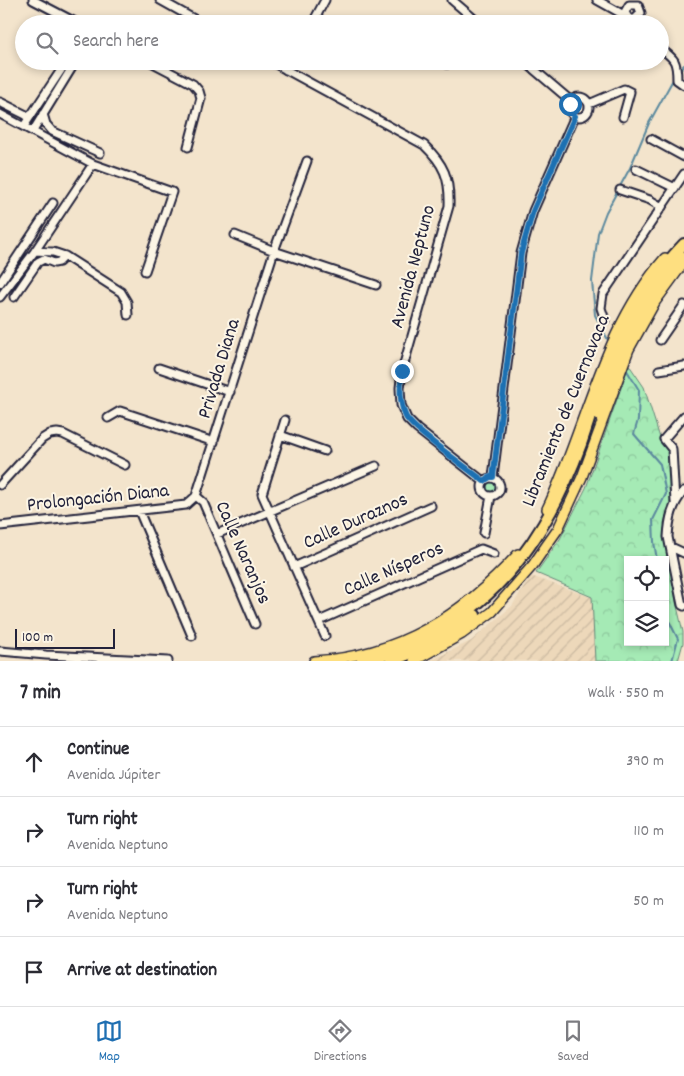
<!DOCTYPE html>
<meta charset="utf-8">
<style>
body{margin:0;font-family:Dekko,sans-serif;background:#f2f2f3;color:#2b2b33}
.controls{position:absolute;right:15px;bottom:15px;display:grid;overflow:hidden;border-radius:0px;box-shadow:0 2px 8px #0003}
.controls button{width:45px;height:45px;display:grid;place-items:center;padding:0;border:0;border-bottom:1px solid #e1e1e2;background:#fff;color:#2b2b33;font:25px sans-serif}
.scale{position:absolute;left:15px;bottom:12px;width:100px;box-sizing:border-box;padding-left:5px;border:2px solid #22223b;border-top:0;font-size:14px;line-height:18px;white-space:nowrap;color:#22223b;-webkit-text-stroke:4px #fcf5e5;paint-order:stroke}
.stop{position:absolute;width:15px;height:15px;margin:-11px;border:4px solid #1f6fb2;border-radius:50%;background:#fff}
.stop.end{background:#1f6fb2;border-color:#fff;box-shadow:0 1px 5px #0008}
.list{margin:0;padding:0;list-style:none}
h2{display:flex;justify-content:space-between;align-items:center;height:65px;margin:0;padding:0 20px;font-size:21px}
h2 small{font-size:16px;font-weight:400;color:#7c7c81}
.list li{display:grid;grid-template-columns:32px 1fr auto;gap:15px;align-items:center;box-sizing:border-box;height:70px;padding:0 20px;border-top:1px solid #e1e1e2}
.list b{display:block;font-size:19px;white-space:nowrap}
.list p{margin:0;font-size:16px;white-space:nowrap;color:#7c7c81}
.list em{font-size:16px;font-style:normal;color:#7c7c81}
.icon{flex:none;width:28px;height:28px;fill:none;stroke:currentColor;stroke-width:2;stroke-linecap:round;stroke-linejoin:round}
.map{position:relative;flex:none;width:684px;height:661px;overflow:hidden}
.search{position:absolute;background:#fff;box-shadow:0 2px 8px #0003;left:15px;right:15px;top:15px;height:55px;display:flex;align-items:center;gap:12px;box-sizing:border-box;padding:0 18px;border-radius:28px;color:#7c7c81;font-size:19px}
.sheet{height:345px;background:#fff}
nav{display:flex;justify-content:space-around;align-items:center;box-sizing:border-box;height:70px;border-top:1px solid #e1e1e2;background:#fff;font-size:14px;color:#7c7c81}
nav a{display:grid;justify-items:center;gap:2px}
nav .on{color:#1f6fb2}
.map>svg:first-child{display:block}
.industrial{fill:url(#industrial-furrows)}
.grass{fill:url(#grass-tufts);stroke:#648678}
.forest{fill:url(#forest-crowns);stroke:#648678;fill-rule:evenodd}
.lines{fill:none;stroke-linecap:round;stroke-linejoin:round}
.stream{stroke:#5b899e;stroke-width:2}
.minor-casing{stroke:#22223b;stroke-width:11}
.major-casing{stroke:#22223b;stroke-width:12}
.highway-casing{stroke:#22223b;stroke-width:14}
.minor{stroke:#fcf5e5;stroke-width:7}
.major{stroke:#fedf80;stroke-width:9}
.highway{stroke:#fedf80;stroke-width:10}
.route{stroke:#1f6fb2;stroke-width:6}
.labels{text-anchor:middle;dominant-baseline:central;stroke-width:4;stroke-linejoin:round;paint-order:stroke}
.street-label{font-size:20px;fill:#22223b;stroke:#fcf5e5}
</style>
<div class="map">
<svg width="684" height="661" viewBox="0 0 684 661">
<defs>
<pattern id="industrial-furrows" width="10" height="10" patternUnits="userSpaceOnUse" patternTransform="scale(1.25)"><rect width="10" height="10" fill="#edd8ba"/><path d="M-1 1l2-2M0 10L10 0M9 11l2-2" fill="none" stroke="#cbb9a1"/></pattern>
<pattern id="grass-tufts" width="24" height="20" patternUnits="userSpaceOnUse" patternTransform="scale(1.25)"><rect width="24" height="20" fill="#a5eab5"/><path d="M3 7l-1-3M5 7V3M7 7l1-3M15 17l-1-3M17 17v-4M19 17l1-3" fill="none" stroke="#8ec89d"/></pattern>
<pattern id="forest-crowns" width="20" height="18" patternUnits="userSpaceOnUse" patternTransform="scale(1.25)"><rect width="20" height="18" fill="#a5eab5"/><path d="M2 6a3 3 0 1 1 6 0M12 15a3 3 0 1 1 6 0" fill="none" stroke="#8ec89d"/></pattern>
</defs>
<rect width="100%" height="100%" fill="#f3e4cc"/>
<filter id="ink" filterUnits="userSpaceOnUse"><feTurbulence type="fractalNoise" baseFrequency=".02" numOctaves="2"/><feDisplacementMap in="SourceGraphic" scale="10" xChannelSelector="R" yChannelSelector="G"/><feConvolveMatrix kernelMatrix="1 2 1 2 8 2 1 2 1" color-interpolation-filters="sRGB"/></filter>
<g filter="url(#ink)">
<path class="industrial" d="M 531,576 L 627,610 L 626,661 L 429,661 L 471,641 L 512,606 Z"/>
<path class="grass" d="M485 487a7 7 0 1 1 14 0a7 7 0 1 1-14 0Z"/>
<path class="forest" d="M 629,365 L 644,387 L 660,438 L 669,451 L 673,491 L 664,523 L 676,602 L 683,632 L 683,643 L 678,661 L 595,661 L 592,597 L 536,573 L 560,539 L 586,488 ZM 628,560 L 665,560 L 665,642 L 628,642 Z"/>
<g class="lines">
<path class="stream" d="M 679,71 L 684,65
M 609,342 L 595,315 L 592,281 L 598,233 L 606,212 L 630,168 L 649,123 L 675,76
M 626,369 L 639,390 L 638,420 L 634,434 L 660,464 L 666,494 L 653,520 L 654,542 L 657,560
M 665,603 L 669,621 L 678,639 L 672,661"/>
<defs>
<path id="minor" d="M 33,0 L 79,24
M 160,0 L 203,24
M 452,0 L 480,24
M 597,0 L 631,19 L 635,19 L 641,13 L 638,5 L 629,5 L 625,12 L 627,16
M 312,24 L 325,0
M 660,48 C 675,59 677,61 677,80 L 684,85
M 149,61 L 193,84 L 199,91 L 201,98 L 188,147
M 270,61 L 424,145 C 444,164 450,178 449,206 L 402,371 L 400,388 L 401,405 L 407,419 L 417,429 L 483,481
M 524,61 L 571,101
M 447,64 L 448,61
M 286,70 L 290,61
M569 107a10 10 0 1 1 20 0a10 10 0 1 1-20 0Z
M 0,102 L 30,117
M 589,104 L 624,89 L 630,92 L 623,117
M 0,114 L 93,164 L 172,192 L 145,271
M 43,114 L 46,124 L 52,131 L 100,153
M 24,126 L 67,61
M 33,131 L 76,61
M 651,139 L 684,157
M 636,169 L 675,188
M 620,190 L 650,200 L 662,207
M 235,235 L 274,251 L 376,285
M 35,251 L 53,252 L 65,256 L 121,292 L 127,302 L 128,315
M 0,283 L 53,203
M 0,297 L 35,251 L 93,164
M 14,297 L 38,262 L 44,259 L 54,263 L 59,262 L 65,256
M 605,320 L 601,308 L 603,294 L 684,174
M 660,340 L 684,305
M 159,368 L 230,392
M 659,370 L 684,366
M 108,418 L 120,411 L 214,442
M 285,420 L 262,494 L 325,636
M 280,435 L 325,451
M 493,477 L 521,253 L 533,211 L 575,116
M482 487a9 9 0 1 1 18 0a9 9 0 1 1-18 0Z
M 0,485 L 42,439 L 50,434 L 57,433 L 63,434 L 125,465
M 684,491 C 672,505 669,519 668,537 L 682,605 L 684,606
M 196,496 L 203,502 L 255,624
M 675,502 L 672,449 L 664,439 L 684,416
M 139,511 L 192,636
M 0,526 L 186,505 L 196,496 L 274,251 L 307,161
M 484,533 L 491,496
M 217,534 L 376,466
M 671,547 L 684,553
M 294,567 L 431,506
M 319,621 L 481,549 L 494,554
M 0,651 L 46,655 L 168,661"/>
<path id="major" d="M 547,509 C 587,425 602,330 665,258
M 314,661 C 400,656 462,615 518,554
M 414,661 L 462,634 L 492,612 L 533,565 L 546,546 L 558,529 L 582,477 L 629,349 L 655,302 L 682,265"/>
<path id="highway" d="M 598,414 C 618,357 639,299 684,257
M 362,661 C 391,656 417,643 442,628 C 512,588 554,518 581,444 C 593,410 602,374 618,341 C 635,305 656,273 684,244
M 391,661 C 421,651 449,634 475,615"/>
</defs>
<use href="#minor" class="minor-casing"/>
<use href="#major" class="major-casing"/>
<use href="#highway" class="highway-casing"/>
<use href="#minor" class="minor"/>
<use href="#major" class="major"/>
<use href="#highway" class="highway"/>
</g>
</g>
<g class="lines" filter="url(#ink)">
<path class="route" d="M 402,371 C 400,387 399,402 406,417 C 414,431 468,469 484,481 L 490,477 L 493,477 L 521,253 L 533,211 L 575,116 L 571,112 L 570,104"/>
</g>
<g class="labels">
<g class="street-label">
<text transform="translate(414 267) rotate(-75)">Avenida Neptuno</text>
<text transform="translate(220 369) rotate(-73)">Privada Diana</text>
<text transform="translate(567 411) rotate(-68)">Libramiento de Cuernavaca</text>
<text transform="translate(98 499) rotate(-6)">Prolongación Diana</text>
<text transform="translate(356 522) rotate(-24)">Calle Duraznos</text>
<text transform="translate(242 553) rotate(66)">Calle Naranjos</text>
<text transform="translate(394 570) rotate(-24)">Calle Nísperos</text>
</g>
</g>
</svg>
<div class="controls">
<button><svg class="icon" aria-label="locate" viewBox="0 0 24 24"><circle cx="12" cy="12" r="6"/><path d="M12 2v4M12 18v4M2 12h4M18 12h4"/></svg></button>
<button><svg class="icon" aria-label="layers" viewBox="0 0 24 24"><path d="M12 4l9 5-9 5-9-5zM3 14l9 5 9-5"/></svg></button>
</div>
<div class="scale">100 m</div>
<div class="stop" style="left:570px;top:104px"></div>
<div class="stop end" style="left:402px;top:371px"></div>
<div class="search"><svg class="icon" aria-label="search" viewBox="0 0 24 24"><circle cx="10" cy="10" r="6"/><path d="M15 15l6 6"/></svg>Search here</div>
</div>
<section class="sheet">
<h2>7 min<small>Walk · 550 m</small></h2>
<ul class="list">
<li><svg class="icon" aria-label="ahead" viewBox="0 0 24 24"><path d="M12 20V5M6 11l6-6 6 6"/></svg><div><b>Continue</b><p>Avenida Júpiter</p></div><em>390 m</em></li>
<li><svg class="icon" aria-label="right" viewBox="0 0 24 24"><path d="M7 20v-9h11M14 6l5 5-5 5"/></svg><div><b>Turn right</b><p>Avenida Neptuno</p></div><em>110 m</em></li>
<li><svg class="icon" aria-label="right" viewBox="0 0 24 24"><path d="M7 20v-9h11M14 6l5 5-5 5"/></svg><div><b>Turn right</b><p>Avenida Neptuno</p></div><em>50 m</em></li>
<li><svg class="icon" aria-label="arrive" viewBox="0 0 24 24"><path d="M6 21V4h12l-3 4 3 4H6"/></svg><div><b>Arrive at destination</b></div></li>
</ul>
</section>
<nav>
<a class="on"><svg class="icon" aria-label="map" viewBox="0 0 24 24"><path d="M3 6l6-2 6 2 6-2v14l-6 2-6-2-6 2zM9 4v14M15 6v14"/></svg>Map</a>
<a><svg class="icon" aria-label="directions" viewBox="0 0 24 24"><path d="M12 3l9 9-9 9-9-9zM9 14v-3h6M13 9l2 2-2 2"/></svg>Directions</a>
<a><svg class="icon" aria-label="saved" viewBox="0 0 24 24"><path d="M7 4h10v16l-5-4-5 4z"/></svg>Saved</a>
</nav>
